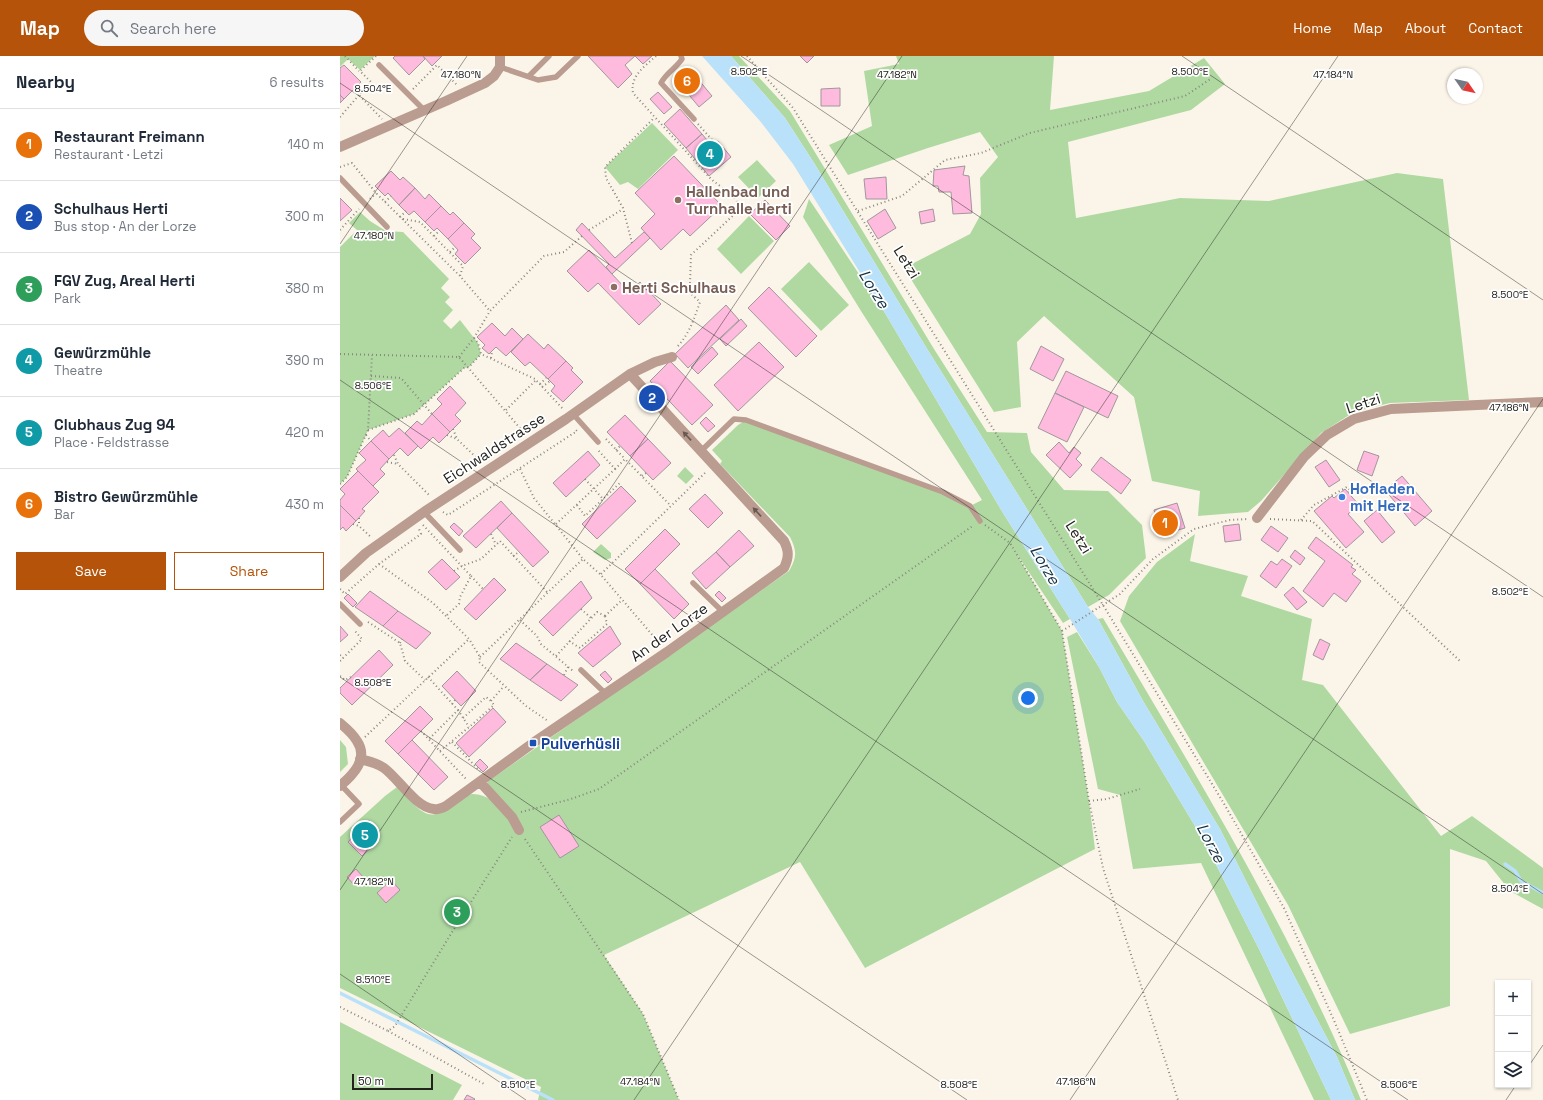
<!DOCTYPE html>
<meta charset="utf-8">
<style>
body{margin:0;font-family:"Space Grotesk",sans-serif;background:#f6f6f7;color:#1f2937}
.controls{position:absolute;right:12px;bottom:12px;display:grid;overflow:hidden;border-radius:0px;box-shadow:0 1px 3px #0004}
.controls button{width:36px;height:36px;display:grid;place-items:center;padding:0;border:0;border-bottom:1px solid #e0e1e3;background:#fff;color:#1f2937;font:20px sans-serif}
.compass{position:absolute;left:1107px;top:12px;width:36px;height:36px;border-radius:50%;background:#fff;box-shadow:0 1px 3px #0004;rotate:124deg}
.scale{position:absolute;left:12px;bottom:10px;width:81px;box-sizing:border-box;padding-left:4px;border:2px solid #24221e;border-top:0;font-size:11px;line-height:14px;white-space:nowrap;color:#24221e;-webkit-text-stroke:3px #fff;paint-order:stroke}
.you{position:absolute;left:688px;top:642px;width:14px;height:14px;margin:-10px;border:3px solid #fff;border-radius:50%;background:#1a73e8;box-shadow:0 0 0 6px #1a73e833}
.badge{display:grid;place-items:center;width:26px;height:26px;border-radius:50%;background:#b45309;color:#fff;font-size:13px;font-weight:700}
.pin{position:absolute;translate:-50% -50%;border:2px solid #fff;box-shadow:0 1px 4px #0006}
.list{margin:0;padding:0;list-style:none}
h2{display:flex;justify-content:space-between;align-items:center;height:52px;margin:0;padding:0 16px;font-size:17px}
h2 small{font-size:13px;font-weight:400;color:#747a83}
.list li{display:grid;grid-template-columns:26px 1fr auto;gap:12px;align-items:center;box-sizing:border-box;height:72px;padding:0 16px;border-top:1px solid #e0e1e3}
.list b{display:block;font-size:15px;white-space:nowrap}
.list p{margin:0;font-size:13px;white-space:nowrap;color:#747a83}
.list em{font-size:13px;font-style:normal;color:#747a83}
.actions{display:flex;gap:8px;padding:12px 16px}
.actions a{flex:1;padding:9px 0;border:1px solid #b45309;border-radius:0px;text-align:center;font-size:14px;color:#b45309}
.actions .main{background:#b45309;color:#fff}
.icon{flex:none;width:22px;height:22px;fill:none;stroke:currentColor;stroke-width:2;stroke-linecap:round;stroke-linejoin:round}
.map{position:relative;flex:none;width:1203px;height:1044px;overflow:hidden}
header{display:flex;align-items:center;gap:24px;box-sizing:border-box;height:56px;padding:0 20px;background:#b45309;color:#fff}
header strong{font-size:19px}
nav{display:flex;gap:22px;margin-inline-start:auto;font-size:14px}
.search{width:280px;height:36px;background:#f6f6f7;display:flex;align-items:center;gap:10px;box-sizing:border-box;padding:0 14px;border-radius:22px;color:#747a83;font-size:15px}
main{display:flex}
aside{flex:1;background:#fff}
.map>svg:first-child{display:block}
.green{fill:#b0d9a2}
.water{fill:#bae1fa}
.lines{fill:none;stroke-linecap:round;stroke-linejoin:round}
.stream{stroke:#bae1fa;stroke-width:3.5}
.building{fill:#febbde;stroke:#a2969c}
.path{stroke:#8a867e;stroke-width:2;stroke-dasharray:1 3;stroke-linecap:butt}
.service{stroke:#ba9c90;stroke-width:5.5}
.minor{stroke:#ba9c90;stroke-width:10}
.oneway{fill:#685951}
.ticks{fill:none;stroke:#24221e;stroke-width:1;stroke-opacity:0.45}
.education-dot{fill:#8d6e63;stroke:#fff;stroke-width:1.5}
.shop-dot{fill:#3f7fe0;stroke:#fff;stroke-width:1.5}
.transit-dot{fill:#1a4fb4;stroke:#fff;stroke-width:1.5}
.labels{text-anchor:middle;dominant-baseline:central;stroke-width:3.5;stroke-linejoin:round;paint-order:stroke}
.education-label{font-size:15px;font-weight:bold;fill:#785e54;stroke:#fff;text-anchor:start}
.street-label{font-size:15px;fill:#24221e;stroke:#fff}
.shop-label{font-size:15px;font-weight:bold;fill:#366cbe;stroke:#fff;text-anchor:start}
.transit-label{font-size:15px;font-weight:bold;fill:#164399;stroke:#fff;text-anchor:start}
.water-label{font-size:16px;font-style:italic;fill:#123042;stroke:#fff}
.ticks-label{font-size:10px;text-anchor:middle;fill:#24221e;stroke:#fff;stroke-width:3.5;stroke-linejoin:round;paint-order:stroke}
</style>
<header>
<strong>Map</strong>
<div class="search"><svg class="icon" aria-label="search" viewBox="0 0 24 24"><circle cx="10" cy="10" r="6"/><path d="M15 15l6 6"/></svg>Search here</div>
<nav><a>Home</a><a>Map</a><a>About</a><a>Contact</a></nav>
</header>
<main>
<aside>
<h2>Nearby<small>6 results</small></h2>
<ul class="list">
<li><span class="badge" style="background:#e8710a">1</span><div><b>Restaurant Freimann</b><p>Restaurant · Letzi</p></div><em>140 m</em></li>
<li><span class="badge" style="background:#1a4fb4">2</span><div><b>Schulhaus Herti</b><p>Bus stop · An der Lorze</p></div><em>300 m</em></li>
<li><span class="badge" style="background:#2e9e5b">3</span><div><b>FGV Zug, Areal Herti</b><p>Park</p></div><em>380 m</em></li>
<li><span class="badge" style="background:#0f9aa8">4</span><div><b>Gewürzmühle</b><p>Theatre</p></div><em>390 m</em></li>
<li><span class="badge" style="background:#0f9aa8">5</span><div><b>Clubhaus Zug 94</b><p>Place · Feldstrasse</p></div><em>420 m</em></li>
<li><span class="badge" style="background:#e8710a">6</span><div><b>Bistro Gewürzmühle</b><p>Bar</p></div><em>430 m</em></li>
</ul>
<div class="actions"><a class="main">Save</a><a>Share</a></div>
</aside>
<div class="map">
<svg width="1203" height="1044" viewBox="0 0 1203 1044">
<rect width="100%" height="100%" fill="#fbf5e9"/>
<path class="green" d="M 0,0 L 35,0 L 20,14 L 8,3 L 0,11 Z
M 391,0 L 399,0 L 450,55 L 594,293 L 647,376 L 687,377 L 691,396 L 724,434 L 768,435 L 802,469 L 806,502 L 769,539 L 748,551 L 589,296 L 474,107 L 445,62 Z
M 556,0 L 714,0 L 710,54 L 809,35 L 864,2 L 885,28 L 851,54 L 728,86 L 736,162 L 840,142 L 929,145 L 1057,117 L 1103,123 L 1129,344 L 1050,347 L 1014,356 L 981,377 L 921,445 L 908,456 L 858,460 L 860,435 L 812,425 L 794,341 L 704,260 L 677,286 L 681,351 L 654,356 L 564,212 L 630,178 L 641,158 L 640,122 L 658,101 L 640,76 L 588,92 L 508,119 L 489,89 L 532,70 L 524,15 L 559,8 Z
M 312,67 L 338,94 L 298,133 L 288,126 L 280,129 L 265,111 Z
M 417,104 L 436,125 L 418,142 L 398,121 Z
M 469,143 L 545,257 L 663,457 L 730,563 L 723,567 L 676,497 L 722,575 L 749,745 L 755,793 L 525,912 L 460,806 L 264,899 L 303,958 L 339,1044 L 198,1044 L 201,1031 L 0,932 L 0,781 L 45,740 L 57,731 C 65,739 78,755 88,758 C 105,762 119,739 132,738 C 142,738 150,743 159,747 L 147,726 L 449,515 C 457,501 457,495 450,481 L 380,408 L 382,405 L 372,394 L 398,369 L 406,364 L 603,436 L 630,450 L 642,444 L 521,255 L 463,161 Z
M 20,156 L 30,165 L 46,175 L 63,176 L 109,223 L 101,232 L 110,241 L 105,246 L 113,254 L 103,265 L 111,273 L 120,264 L 138,287 L 141,298 L 129,311 L 124,312 L 74,358 L 28,374 L 7,421 L 0,428 L 0,191 L 17,174 L 9,167 Z
M 409,160 L 434,185 L 401,218 L 377,193 Z
M 469,206 L 509,249 L 481,275 L 441,233 Z
M 345,411 L 354,420 L 346,428 L 337,420 Z
M 855,478 L 850,505 L 908,520 L 901,540 L 972,563 L 962,624 L 983,629 L 1101,780 L 1132,760 L 1203,812 L 1203,853 L 1170,835 L 1146,805 L 1110,793 L 1110,950 L 1010,978 L 948,849 L 780,565 L 789,540 L 817,506 Z
M 261,488 L 271,497 L 271,502 L 265,504 L 253,496 Z
M 763,562 C 856,719 952,875 1021,1044 L 1015,1044 L 997,1001 L 940,893 L 880,773 L 803,645 L 758,563 Z
M 737,576 L 759,611 L 777,646 L 804,685 L 864,785 L 921,897 L 991,1044 L 974,1044 L 861,807 L 793,813 L 780,739 L 758,733 L 727,581 Z
M 0,684 L 6,691 L 8,708 L 0,716 Z
M 0,966 L 122,1029 L 113,1044 L 0,1044 Z"/>
<path class="water" d="M 362,0 L 391,0 L 445,62 L 474,107 L 589,296 L 748,551 L 758,563 L 803,645 L 880,773 L 940,893 L 997,1001 L 1015,1044 L 991,1044 L 921,897 L 864,785 L 804,685 L 777,646 L 759,611 L 730,563 L 663,457 L 545,257 L 453,108 L 420,65 Z"/>
<g class="lines">
<path class="stream" d="M 1165,808 L 1175,815 L 1181,825 L 1203,837
M 0,937 L 213,1044"/>
</g>
<path class="building" d="M 55,0 L 83,0 L 85,3 L 69,19 L 53,2 Z
M 83,0 L 102,0 L 92,10 Z
M 248,0 L 295,0 L 285,9 L 292,18 L 278,32 Z
M 295,0 L 312,0 L 303,8 Z
M 460,0 L 474,0 L 467,7 Z
M 4,9 L 21,26 L 4,43 L 0,39 L 0,12 Z
M 353,17 L 372,40 L 359,51 L 340,28 Z
M 500,32 L 500,50 L 481,50 L 481,33 Z
M 318,36 L 332,51 L 324,58 L 310,43 Z
M 0,39 L 4,43 L 0,47 Z
M 340,53 L 362,78 L 346,92 L 324,68 Z
M 362,78 L 372,90 L 378,85 L 391,101 L 369,120 L 346,92 Z
M 334,100 L 382,150 L 350,180 L 343,173 L 321,194 L 301,172 L 315,158 L 295,137 Z
M 625,110 L 623,119 L 629,120 L 632,157 L 613,158 L 611,136 L 599,136 L 598,130 L 593,130 L 594,114 Z
M 51,115 L 60,124 L 63,121 L 75,132 L 59,149 L 48,137 L 45,140 L 35,130 Z
M 546,121 L 547,143 L 526,143 L 524,123 Z
M 75,132 L 85,143 L 89,138 L 101,150 L 85,166 L 74,155 L 69,159 L 59,149 Z
M 0,142 L 12,154 L 0,165 Z
M 425,144 L 450,170 L 436,184 L 410,158 Z
M 101,150 L 110,159 L 113,156 L 124,167 L 108,183 L 97,172 L 94,175 L 85,166 Z
M 545,153 L 556,172 L 538,183 L 527,165 Z
M 593,153 L 595,165 L 581,168 L 579,156 Z
M 124,167 L 135,178 L 131,182 L 141,192 L 125,208 L 115,198 L 118,194 L 108,183 Z
M 242,167 L 275,202 L 304,176 L 310,182 L 272,218 L 266,211 L 269,208 L 236,174 Z
M 249,194 L 289,236 L 300,226 L 321,248 L 299,269 L 258,227 L 248,236 L 227,215 Z
M 429,231 L 477,280 L 456,301 L 408,252 Z
M 386,249 L 399,264 L 348,312 L 335,298 Z
M 401,263 L 407,270 L 386,290 L 380,283 Z
M 152,267 L 165,280 L 172,272 L 183,283 L 166,300 L 156,291 L 149,298 L 142,292 L 145,289 L 137,281 Z
M 188,278 L 204,293 L 208,288 L 226,305 L 208,323 L 190,306 L 185,310 L 171,296 Z
M 419,286 L 444,311 L 398,355 L 374,329 Z
M 701,290 L 724,303 L 713,325 L 690,313 Z
M 372,291 L 378,298 L 358,318 L 351,311 Z
M 226,305 L 233,312 L 231,314 L 243,326 L 223,346 L 211,335 L 215,330 L 208,323 Z
M 330,305 L 373,349 L 352,369 L 310,325 Z
M 726,315 L 778,340 L 768,362 L 715,337 Z
M 110,330 L 126,347 L 115,359 L 121,365 L 110,376 L 92,358 L 102,348 L 97,343 Z
M 715,337 L 744,351 L 727,386 L 698,372 Z
M 92,358 L 110,376 L 99,387 L 93,381 L 81,393 L 65,377 L 77,365 L 82,369 Z
M 285,359 L 308,383 L 290,400 L 267,376 Z
M 366,361 L 375,370 L 368,376 L 360,367 Z
M 59,372 L 78,390 L 68,400 L 60,392 L 49,403 L 31,385 L 43,374 L 49,381 Z
M 308,383 L 331,407 L 313,424 L 290,400 Z
M 31,385 L 49,403 L 40,413 L 45,418 L 33,430 L 16,413 L 26,404 L 19,397 Z
M 719,386 L 729,397 L 734,391 L 741,397 L 736,403 L 742,409 L 730,422 L 706,399 Z
M 248,395 L 260,409 L 226,441 L 213,427 Z
M 1024,395 L 1039,400 L 1032,420 L 1017,414 Z
M 761,401 L 791,424 L 781,438 L 751,414 Z
M 986,404 L 1000,424 L 989,431 L 975,411 Z
M 18,415 L 39,436 L 22,453 L 25,455 L 16,465 L 0,449 L 0,444 L 5,438 L 0,433 Z
M 1062,420 L 1092,455 L 1075,470 L 1045,434 Z
M 281,430 L 296,445 L 257,483 L 242,468 Z
M 1005,433 L 1019,449 L 1008,458 L 1024,476 L 1006,492 L 974,455 L 992,440 L 994,442 Z
M 365,438 L 383,457 L 368,472 L 349,453 Z
M 161,445 L 172,457 L 136,492 L 123,480 Z
M 837,447 L 845,472 L 821,479 L 814,454 Z
M 0,449 L 16,465 L 6,475 L 3,471 L 0,474 Z
M 1037,454 L 1055,476 L 1042,487 L 1024,465 Z
M 172,457 L 209,496 L 193,511 L 157,472 Z
M 114,467 L 123,475 L 119,480 L 110,471 Z
M 899,468 L 901,484 L 885,486 L 883,470 Z
M 931,470 L 948,482 L 938,496 L 921,484 Z
M 325,473 L 340,488 L 300,528 L 285,513 Z
M 399,474 L 414,490 L 390,511 L 376,496 Z
M 976,481 L 1013,509 L 1011,511 L 1016,514 L 1012,518 L 1021,525 L 1006,546 L 994,537 L 983,551 L 963,535 L 985,505 L 968,492 Z
M 955,494 L 965,502 L 960,509 L 950,501 Z
M 376,496 L 390,511 L 366,533 L 352,517 Z
M 102,503 L 120,521 L 106,534 L 88,516 Z
M 942,503 L 952,510 L 936,532 L 920,520 L 931,505 L 937,509 Z
M 315,513 L 349,548 L 334,563 L 300,528 Z
M 154,522 L 166,534 L 136,564 L 124,553 Z
M 241,525 L 252,542 L 213,580 L 199,566 Z
M 953,531 L 967,546 L 957,554 L 944,539 Z
M 30,535 L 58,555 L 43,570 L 15,551 Z
M 379,535 L 386,542 L 382,546 L 375,539 Z
M 8,538 L 17,547 L 13,551 L 4,542 Z
M 58,555 L 91,577 L 76,593 L 43,570 Z
M 0,570 L 8,579 L 0,586 Z
M 270,570 L 281,588 L 253,611 L 238,597 Z
M 980,583 L 990,588 L 983,604 L 973,599 Z
M 176,587 L 207,608 L 190,624 L 160,603 Z
M 39,594 L 53,609 L 12,649 L 0,637 L 0,632 Z
M 207,608 L 238,629 L 221,645 L 190,624 Z
M 117,615 L 136,635 L 121,650 L 102,630 Z
M 265,615 L 272,623 L 268,627 L 260,619 Z
M 80,650 L 93,663 L 58,698 L 45,685 Z
M 153,652 L 166,666 L 129,701 L 116,687 Z
M 72,684 L 108,721 L 94,734 L 58,698 Z
M 140,703 L 148,711 L 143,716 L 135,708 Z
M 219,759 L 239,790 L 220,802 L 200,771 Z
M 29,764 L 39,774 L 30,783 L 35,788 L 22,800 L 8,786 Z
M 16,813 L 23,821 L 14,829 L 7,821 Z
M 51,824 L 60,834 L 46,847 L 37,837 Z
M 127,1039 L 135,1043 L 134,1044 L 124,1044 Z"/>
<g class="lines">
<path class="path" d="M 5,0 L 19,15
M 36,0 L 20,15 L 31,26 L 19,39 L 42,63
M 316,0 C 304,11 290,20 293,37 L 371,123 L 393,140 L 401,152 L 351,199 L 350,228 L 346,233 L 360,246 C 354,263 349,279 336,292
M 407,0 L 453,52 L 763,549 L 883,746 L 944,852 L 996,969 L 1027,1044
M 73,33 L 97,9 L 117,29
M 0,61 L 19,39
M 358,68 L 373,85
M 0,111 L 12,107 L 36,137 L 120,220 L 150,255
M 30,143 L 36,137
M 45,146 L 51,140
M 518,155 L 562,140 L 605,104 L 641,97 L 690,77 L 845,40 L 872,22
M 60,161 L 66,155
M 63,163 L 80,166 L 123,210 L 120,220
M 0,174 L 19,153
M 249,174 L 283,153
M 94,180 L 99,175
M 292,187 L 283,152 L 266,122 L 265,111 L 314,62
M 110,196 L 115,191
M 134,282 L 138,287 L 141,298 L 195,323 L 223,353
M 0,298 L 119,301 L 185,378
M 119,301 L 134,282 L 150,255 L 204,200 L 224,196 L 242,180
M 151,302 L 152,295
M 31,320 L 61,322 L 92,358
M 200,328 L 206,322
M 202,331 L 210,325
M 166,354 L 196,324
M 113,373 L 117,383 L 142,407
M 28,374 L 74,358 L 124,312 L 129,311 L 141,298
M 26,379 L 31,385
M 107,379 L 117,383
M 266,383 L 285,403
M 276,394 L 280,390
M 54,399 L 58,408 L 90,440
M 47,406 L 58,408
M 180,413 L 194,442 L 243,503 L 261,519 L 321,589
M 275,413 L 285,403 L 331,450
M 302,420 L 306,417
M 245,423 L 263,443
M 0,428 L 7,421 L 28,374 L 32,299
M 237,449 L 245,460 L 281,426
M 103,456 L 108,459 L 237,375 L 236,374
M 19,462 L 19,470
M 930,463 L 972,465 L 1121,606
M 961,464 L 974,449 L 1007,431 L 1010,434 L 1008,436
M 13,468 L 19,470 L 32,482
M 216,468 L 275,413 L 258,394
M 83,469 L 131,520 L 120,541 L 119,548 L 106,560
M 645,469 L 670,487 L 722,575 L 749,745 L 763,812 L 838,1044
M 151,478 L 156,489
M 173,500 L 179,496
M 39,508 L 93,547 L 129,583 L 140,601 L 139,606 L 186,650 L 208,665
M 114,515 L 122,510 L 141,503 L 160,485 L 208,537
M 261,518 L 367,415
M 131,520 L 143,533
M 0,533 L 5,538 L 39,508 L 81,478 L 79,473
M 241,553 L 251,562
M 265,560 L 282,544
M 180,564 L 197,580 L 201,588 L 233,615
M 28,566 L 60,587 L 65,605 L 85,624
M 722,575 L 780,538 L 813,503 L 854,473 L 890,464 L 908,463
M 229,585 L 240,592 L 267,568 L 265,560
M 60,587 L 62,583
M 0,599 L 3,602
M 216,600 L 257,556 L 265,560
M 140,601 L 243,503
M 0,605 L 22,583 L 15,575
M 224,619 L 228,611
M 0,620 L 5,624 L 13,620
M 88,621 L 118,654 L 89,683
M 112,648 L 115,644
M 118,654 L 129,671
M 123,662 L 146,641 L 151,645
M 81,675 L 127,724
M 25,681 L 129,583
M 112,686 L 140,715
M 100,695 L 134,667 L 154,649 L 151,645 L 164,630
M 749,745 L 767,743 L 800,733
M 181,756 L 231,743 L 259,733 L 634,469
M 185,783 L 303,958 L 339,1044
M 0,951 L 48,975 L 55,970 L 109,881 L 172,781
M 48,975 L 144,1028"/>
<path class="service" d="M 341,0 L 342,3 C 336,12 326,17 321,27 L 354,63
M 39,9 L 85,55
M 160,11 L 198,24 L 216,21 L 238,0
M 189,20 L 209,0
M 0,122 L 47,171
M 233,358 L 258,386
M 361,395 L 394,363 L 406,364 L 603,436 L 630,450 L 640,465
M 84,456 L 120,494
M 353,527 L 383,556
M 0,548 L 20,568
M 241,614 L 266,638
M 0,766 L 19,748 L 1,729"/>
<path class="minor" d="M 0,91 L 106,45 L 145,27 L 154,20 L 160,11 L 160,0
M 917,462 L 964,401 L 987,379 L 1014,363 L 1051,353 L 1203,346
M 0,521 L 26,497 L 84,456 L 226,363 L 290,318 L 315,306 L 332,301
M 0,667 C 6,672 13,678 17,685 C 29,703 13,719 0,730
M 20,703 C 28,705 37,707 44,712 C 58,722 76,752 94,753 C 98,754 102,752 106,750 L 193,687 L 327,596 L 444,512 C 449,501 449,495 444,485 L 290,318
M 140,726 L 172,761 L 179,774"/>
</g>
<defs><path id="oneway-solid" d="M-6-.8H1V-3.2L6.5 0L1 3.2V.8H-6Z"/></defs>
<g class="oneway">
<use href="#oneway-solid" transform="translate(347 380) rotate(-133)"/>
<use href="#oneway-solid" transform="translate(417 456) rotate(-133)"/>
</g>
<path class="ticks" d="M 401,0 L 1203,541M 842,0 L 1203,244M 0,27 L 1203,838M 0,188 L 127,0M 0,324 L 1068,1044M 0,621 L 627,1044M 0,834 L 562,0M 0,918 L 186,1044M 1188,1011 L 1203,989M 294,1044 L 998,0M 730,1044 L 1203,343M 1166,1044 L 1176,1029"/>
<g class="education-dot">
<circle cx="338" cy="144" r="4"/>
<circle cx="274" cy="231" r="4"/>
</g>
<circle class="shop-dot" cx="1002" cy="441" r="4"/>
<rect class="transit-dot" x="189" y="683" width="8" height="8" rx="2"/>
<g class="labels">
<g class="education-label">
<text x="346" y="135">Hallenbad und<tspan x="346" dy="17">Turnhalle Herti</tspan></text>
<text x="282" y="231">Herti Schulhaus</text>
</g>
<g class="street-label">
<text transform="translate(567 206) rotate(58)">Letzi</text>
<text transform="translate(1023 347) rotate(-18)">Letzi</text>
<text transform="translate(154 392) rotate(-33)">Eichwaldstrasse</text>
<text transform="translate(739 481) rotate(58)">Letzi</text>
<text transform="translate(329 576) rotate(-35)">An der Lorze</text>
</g>
<g class="shop-label">
<text x="1010" y="432">Hofladen<tspan x="1010" dy="17">mit Herz</tspan></text>
</g>
<g class="transit-label">
<text x="201" y="687">Pulverhüsli</text>
</g>
<g class="water-label">
<text transform="translate(534 233) rotate(58)">Lorze</text>
<text transform="translate(705 509) rotate(59)">Lorze</text>
<text transform="translate(871 787) rotate(62)">Lorze</text>
</g>
</g>
<g class="ticks-label">
<text x="850" y="19">8.500°E</text>
<text x="409" y="19">8.502°E</text>
<text x="121" y="22">47.180°N</text>
<text x="557" y="22">47.182°N</text>
<text x="993" y="22">47.184°N</text>
<text x="33" y="36">8.504°E</text>
<text x="34" y="183">47.180°N</text>
<text x="1170" y="242">8.500°E</text>
<text x="33" y="333">8.506°E</text>
<text x="1169" y="355">47.186°N</text>
<text x="1170" y="539">8.502°E</text>
<text x="33" y="630">8.508°E</text>
<text x="34" y="829">47.182°N</text>
<text x="1170" y="836">8.504°E</text>
<text x="33" y="927">8.510°E</text>
<text x="300" y="1029">47.184°N</text>
<text x="736" y="1029">47.186°N</text>
<text x="178" y="1032">8.510°E</text>
<text x="619" y="1032">8.508°E</text>
<text x="1059" y="1032">8.506°E</text>
</g>
</svg>
<div class="controls">
<button>+</button>
<button>−</button>
<button><svg class="icon" aria-label="layers" viewBox="0 0 24 24"><path d="M12 4l9 5-9 5-9-5zM3 14l9 5 9-5"/></svg></button>
</div>
<svg class="compass" viewBox="-18 -18 36 36"><path d="M0-13l5 13h-10z" fill="#e53935"/><path d="M0 13l5-13h-10z" fill="#747a83"/></svg>
<div class="scale">50 m</div>
<div class="you"></div>
<div class="pin badge" style="left:825px;top:467px;background:#e8710a">1</div>
<div class="pin badge" style="left:312px;top:342px;background:#1a4fb4">2</div>
<div class="pin badge" style="left:117px;top:856px;background:#2e9e5b">3</div>
<div class="pin badge" style="left:370px;top:98px;background:#0f9aa8">4</div>
<div class="pin badge" style="left:25px;top:779px;background:#0f9aa8">5</div>
<div class="pin badge" style="left:347px;top:25px;background:#e8710a">6</div>
</div>
</main>
